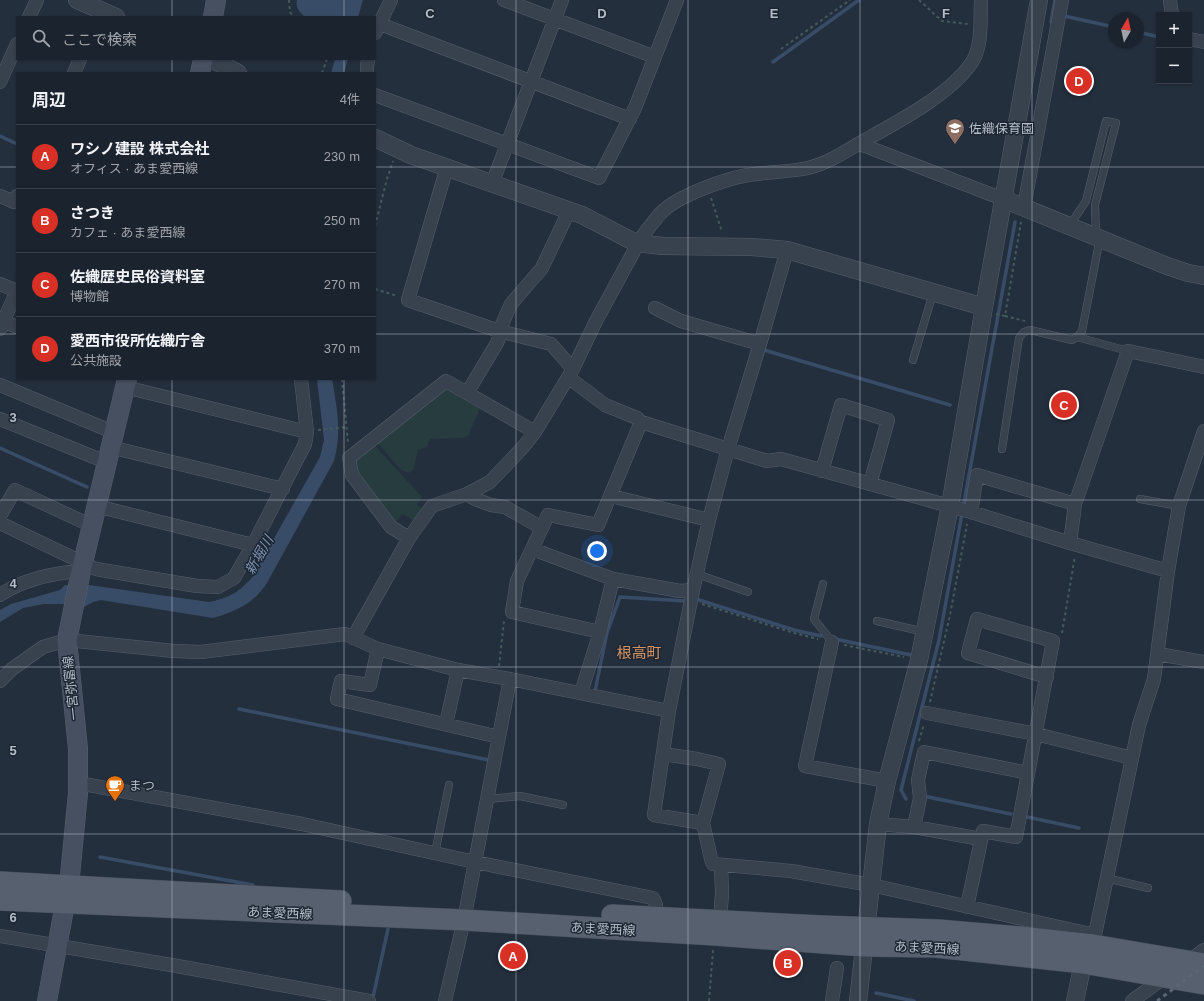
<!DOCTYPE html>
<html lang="ja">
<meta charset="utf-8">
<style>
body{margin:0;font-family:Helvetica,"Noto Sans JP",sans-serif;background:#282f3a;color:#f1f3f6}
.controls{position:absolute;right:12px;top:12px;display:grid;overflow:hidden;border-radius:0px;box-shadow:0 1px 3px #0004}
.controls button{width:36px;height:36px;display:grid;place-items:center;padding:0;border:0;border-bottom:1px solid #39404a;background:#1b232e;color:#f1f3f6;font:20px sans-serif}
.compass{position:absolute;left:1108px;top:12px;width:36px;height:36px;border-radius:50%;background:#1b232e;box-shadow:0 1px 3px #0004;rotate:9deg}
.you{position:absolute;left:597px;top:551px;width:14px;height:14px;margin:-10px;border:3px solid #fff;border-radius:50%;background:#1a73e8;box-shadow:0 0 0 6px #1a73e833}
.badge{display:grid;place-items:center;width:26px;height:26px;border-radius:50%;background:#d93025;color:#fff;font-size:13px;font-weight:700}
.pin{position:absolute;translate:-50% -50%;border:2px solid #fff;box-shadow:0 1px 4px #0006}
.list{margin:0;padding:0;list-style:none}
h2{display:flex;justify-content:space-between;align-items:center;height:52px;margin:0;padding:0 16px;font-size:17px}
h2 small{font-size:13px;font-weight:400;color:#a0a4aa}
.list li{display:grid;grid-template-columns:26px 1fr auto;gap:12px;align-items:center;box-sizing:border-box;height:64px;padding:0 16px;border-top:1px solid #39404a}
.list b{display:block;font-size:15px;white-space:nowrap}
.list p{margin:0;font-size:13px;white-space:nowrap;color:#a0a4aa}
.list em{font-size:13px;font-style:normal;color:#a0a4aa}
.icon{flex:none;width:22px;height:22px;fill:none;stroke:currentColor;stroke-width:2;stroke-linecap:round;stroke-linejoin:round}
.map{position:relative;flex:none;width:1204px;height:1001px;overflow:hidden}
.search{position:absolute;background:#1b232e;box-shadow:0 1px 3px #0004;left:16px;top:16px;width:360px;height:44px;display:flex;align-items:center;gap:10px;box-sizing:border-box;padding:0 14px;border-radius:0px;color:#a0a4aa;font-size:15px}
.panel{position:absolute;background:#1b232e;box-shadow:0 1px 3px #0004;left:16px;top:72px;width:360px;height:308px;border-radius:0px}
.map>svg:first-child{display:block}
.green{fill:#263c3f}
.water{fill:#394c67}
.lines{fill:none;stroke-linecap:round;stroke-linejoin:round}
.stream{stroke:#394c67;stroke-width:3.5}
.service-casing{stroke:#565f6c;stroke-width:8}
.minor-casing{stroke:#565f6c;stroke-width:14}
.tertiary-casing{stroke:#565f6c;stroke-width:18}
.secondary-casing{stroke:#565f6c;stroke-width:20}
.primary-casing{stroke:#414a57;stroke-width:22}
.path{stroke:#44595c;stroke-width:2;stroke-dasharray:3 3;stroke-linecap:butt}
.service{stroke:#38414e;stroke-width:7}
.minor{stroke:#38414e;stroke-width:13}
.tertiary{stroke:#38414e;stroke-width:17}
.secondary{stroke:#465061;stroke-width:19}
.primary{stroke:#56606e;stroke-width:21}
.rail{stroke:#5a6575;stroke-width:3;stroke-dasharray:4 4;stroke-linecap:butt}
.grid{fill:none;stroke:#b4bcc9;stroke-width:1;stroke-opacity:0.55}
.labels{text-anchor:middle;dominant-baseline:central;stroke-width:3;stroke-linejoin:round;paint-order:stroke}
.poi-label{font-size:13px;fill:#b4bcc9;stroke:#1d2633;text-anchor:start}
.street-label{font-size:13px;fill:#b4bcc9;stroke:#1d2633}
.water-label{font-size:14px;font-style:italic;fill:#7c92b1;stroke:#1d2633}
.quarter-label{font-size:15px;fill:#d59563;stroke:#1d2633}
.grid-label{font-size:13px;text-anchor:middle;font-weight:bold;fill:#b4bcc9;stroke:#1d2633;stroke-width:3;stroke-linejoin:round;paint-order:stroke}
</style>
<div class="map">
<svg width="1204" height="1001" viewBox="0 0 1204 1001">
<rect width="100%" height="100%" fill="#242f3e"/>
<path class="green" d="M 443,389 L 451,389 L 480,406 C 478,417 472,424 469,435 L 464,438 L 430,439 L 427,447 L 418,450 L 413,470 L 409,473 L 401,470 L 377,442 Z
M 373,444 L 422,497 L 417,504 L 422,509 L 413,520 L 402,514 L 393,526 L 355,476 L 354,463 Z"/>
<path class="water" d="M 297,0 L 363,0 L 358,17 L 305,17 C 300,12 295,8 297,0 Z
M 335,59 L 348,59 L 344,73 L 331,73 Z
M 317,379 L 332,379 C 337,409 342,430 334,461 L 268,581 C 256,602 236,612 213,618 L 101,600 L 93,602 L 84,607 L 61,604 L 44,604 L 23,608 L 0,622 L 0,610 L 11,604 L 60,590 L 65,585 L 89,585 L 209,602 C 229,598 237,593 251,579 L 320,457 L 324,440 Z"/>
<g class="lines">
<path class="stream" d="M 1064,16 L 1114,27
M 1051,22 L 1055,0
M 1138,32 L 1159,37
M 773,62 L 859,0
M 0,136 L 17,144
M 764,350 L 950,405
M 0,448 L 87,487
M 696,599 L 794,630 L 821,636
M 835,639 L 911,655
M 595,691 L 607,633 L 620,597 L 686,601
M 239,709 L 489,760
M 928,797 L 1011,814
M 906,799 L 901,790 L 939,640 L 1015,222
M 1027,817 L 1079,828
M 100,857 L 253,885
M 876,993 L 914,1001
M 373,997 L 388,929"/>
<defs>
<path id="service" d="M 1070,225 L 1086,201 L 1106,121 L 1116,123 L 1095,205 L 1096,236
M 1077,337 L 1128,351
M 913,360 L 933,293
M 1002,449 L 1019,338 L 1024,332 L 1030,330 L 1072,340 L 1077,337 L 1082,331 L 1100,238
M 1140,499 L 1179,506
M 697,574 L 748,592
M 823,584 L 814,619 L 832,642
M 877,621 L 925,632
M 488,799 L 520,796 L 563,805
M 435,853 L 449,785
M 1106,878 L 1148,888"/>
<path id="minor" d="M 504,0 L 655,57
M 1170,0 L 1172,15
M 29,17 L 37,0
M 380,24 L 630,119
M 375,33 L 391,0
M 1189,39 L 1204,42
M 74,73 L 80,59
M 367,73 L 367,67 L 368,59
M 0,82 L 17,44
M 375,95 L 599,178 L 635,108 L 677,0
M 860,144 L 1003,199
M 447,167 L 408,300 L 499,331 L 551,344 L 573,369
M 492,184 L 562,0
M 0,196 L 14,202 L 17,196
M 1024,207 L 1062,0
M 787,250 L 760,344 L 728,449 L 709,520 L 693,590 L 669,711 L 654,815 L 703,823 L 711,859 L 713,864 L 791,871 L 871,885 L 1095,935
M 0,284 L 17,291
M 655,308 L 681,321 L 760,344
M 0,320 L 17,327
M 0,329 L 17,291
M 499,331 L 511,304 L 542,268 L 569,211
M 568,377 L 605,405 L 637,418 L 641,422
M 0,385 L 113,432
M 125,387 L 307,432
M 467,393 L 497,343 L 501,331
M 0,419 L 106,462
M 110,447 L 283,489
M 822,471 L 841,405 L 888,420 L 870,484
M 467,494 L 475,499 L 491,505 L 505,507 L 542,528
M 611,496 L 709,520
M 96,506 L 253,545
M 971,512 L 977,475 L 1075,504
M 0,516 L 15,490 L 92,526
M 0,523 L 96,569 L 197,586 L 218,587 L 234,578 L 253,545 L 305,444 L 307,432 L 301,379
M 409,538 L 391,527 L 352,475 L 349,458 L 446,381 L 535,432
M 1070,543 L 1075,504 L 1128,351 L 1204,367
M 532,549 L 613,579
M 693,590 L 680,591 L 613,579 L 600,632 L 512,612 L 517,581 L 548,515 L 598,525 L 641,422 L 767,461 L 781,459 L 971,512 L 1070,543 L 1168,571
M 0,595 C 24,579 53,573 81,571
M 353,638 L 409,538 L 432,506 L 467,494 L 490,482 L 524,446 L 535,432 L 573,369 L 596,321 L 633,253 C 637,242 644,234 651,225 C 655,221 658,215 663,211 C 680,195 725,179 748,175 C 768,172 789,172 808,168 C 829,163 848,150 865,140 C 898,122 951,94 972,62 C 983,45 980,19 981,0
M 832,642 L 805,766 L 887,781
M 378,649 L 370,685 L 341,681 L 337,699 L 499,737
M 1158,654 L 1204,662
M 0,681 L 12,669 L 43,647 L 67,640 L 174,651 L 201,652 L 345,634 L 378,649 L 458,670 L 510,679 L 669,711
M 581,693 L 600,632
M 927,713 L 1036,734 L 1132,758
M 446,724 L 458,670
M 663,754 L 697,759 L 719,764 L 703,823
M 78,783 L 302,824 L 475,862 L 653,898 L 656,905 L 656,917
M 878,824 L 914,827 L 981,839
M 914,827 L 920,798 L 918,780 L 924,752 L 1028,773
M 967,907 L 983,831 L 1016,837 L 1053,641 L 977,619 L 968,653 L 1047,677
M 720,920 L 722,894 L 721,865
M 0,936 L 177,966 L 369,1001
M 1093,944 L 1139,725 L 1154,679 L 1168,571 L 1179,506 L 1204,431
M 1189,961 L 1204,950
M 445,1001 L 464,920 L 510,679
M 832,1001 L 837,968
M 1132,1001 L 1165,977"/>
<path id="tertiary" d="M 77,0 L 116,17
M 211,59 L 238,73
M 375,138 L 411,155 L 582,215 L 636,243 L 663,246 L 752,247 L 787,250 L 984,307
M 1003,199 L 1167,266 L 1188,273 L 1204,276
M 858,1001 L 878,824 L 887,781 L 919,660 L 950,506 L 984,307 L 1039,0
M 1075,1001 L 1083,963"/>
<path id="secondary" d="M 213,17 L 216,0
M 200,73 L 203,59
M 47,1001 L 65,904 L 69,886 L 78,793 L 78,749 L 67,640 L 81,571 L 127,379"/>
<path id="primary" d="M 0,882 L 341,901
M 0,900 L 464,920 L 715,935 L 864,946 L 936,947 L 1083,963 L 1204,984
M 612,915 L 821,926 L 938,930 L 1021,937 L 1093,945 L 1204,964"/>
</defs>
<use href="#service" class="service-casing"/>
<use href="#minor" class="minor-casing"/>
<use href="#tertiary" class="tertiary-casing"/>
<use href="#secondary" class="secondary-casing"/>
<use href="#primary" class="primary-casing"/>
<path class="path" d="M 289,0 L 290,12 L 294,17
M 919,0 L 942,21 L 968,24
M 781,49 L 850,0
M 322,73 L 327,59
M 711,198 L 722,232
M 375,226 L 387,179 L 393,161
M 375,289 L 397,296
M 996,314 L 1005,316 L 1021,222
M 1005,316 L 1025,321
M 342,379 L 348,443
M 318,430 L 347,427
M 702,604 L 794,633 L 818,639
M 1062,633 L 1075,556
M 844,645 L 904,657
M 499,666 L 504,621
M 930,702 L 950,615 L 967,524
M 919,741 L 924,724
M 709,1001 L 713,950"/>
<use href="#service" class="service"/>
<use href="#minor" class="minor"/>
<use href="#tertiary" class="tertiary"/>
<use href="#secondary" class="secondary"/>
<use href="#primary" class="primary"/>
<path class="rail" d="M 1157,1001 L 1204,966"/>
</g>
<path class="grid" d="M 172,0 L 172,17M 344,0 L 344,17M 516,0 L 516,1001M 688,0 L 688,1001M 860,0 L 860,1001M 1032,0 L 1032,1001M 172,59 L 172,73M 344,59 L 344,73M 0,167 L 17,167M 375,167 L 1204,167M 0,334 L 17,334M 375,334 L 1204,334M 172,379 L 172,1001M 344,379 L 344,1001M 0,500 L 1204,500M 0,667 L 1204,667M 0,834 L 1204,834"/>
<defs>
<symbol id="school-pin" viewBox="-11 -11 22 30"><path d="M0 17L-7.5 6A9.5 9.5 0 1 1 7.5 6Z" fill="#8d6e63" stroke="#1d2633"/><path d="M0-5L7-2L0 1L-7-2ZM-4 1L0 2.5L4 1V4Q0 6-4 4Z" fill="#fff"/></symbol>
<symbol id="cafe-pin" viewBox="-11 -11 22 30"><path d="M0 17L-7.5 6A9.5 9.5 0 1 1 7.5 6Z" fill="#e8710a" stroke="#1d2633"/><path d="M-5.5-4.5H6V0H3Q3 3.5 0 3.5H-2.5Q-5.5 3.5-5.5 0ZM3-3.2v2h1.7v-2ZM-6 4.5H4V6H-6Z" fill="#fff"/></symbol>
</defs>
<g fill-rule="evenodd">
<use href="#school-pin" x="944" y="117" width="22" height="30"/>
<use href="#cafe-pin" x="104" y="774" width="22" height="30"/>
</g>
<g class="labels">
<g class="poi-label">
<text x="969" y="128">佐織保育園</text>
<text x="129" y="785">まつ</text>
</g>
<g class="street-label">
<text transform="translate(71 688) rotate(-96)">一宮弥富線</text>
<text transform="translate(280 913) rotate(2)">あま愛西線</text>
<text transform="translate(603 929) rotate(3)">あま愛西線</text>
<text transform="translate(927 948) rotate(3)">あま愛西線</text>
</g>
<g class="water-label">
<text transform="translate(259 555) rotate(-60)">新堀川</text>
</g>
<g class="quarter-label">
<text x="639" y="652">根高町</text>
</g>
</g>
<g class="grid-label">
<text x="430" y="18">C</text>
<text x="602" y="18">D</text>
<text x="774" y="18">E</text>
<text x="946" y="18">F</text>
<text x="13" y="422">3</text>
<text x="13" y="588">4</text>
<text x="13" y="755">5</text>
<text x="13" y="922">6</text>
</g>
</svg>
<div class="controls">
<button>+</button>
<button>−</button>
</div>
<svg class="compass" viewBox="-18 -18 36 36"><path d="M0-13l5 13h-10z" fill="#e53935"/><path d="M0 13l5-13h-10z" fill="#a0a4aa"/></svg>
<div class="you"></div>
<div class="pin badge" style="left:513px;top:956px">A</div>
<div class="pin badge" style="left:788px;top:963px">B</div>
<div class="pin badge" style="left:1064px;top:405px">C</div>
<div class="pin badge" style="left:1079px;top:81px">D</div>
<div class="search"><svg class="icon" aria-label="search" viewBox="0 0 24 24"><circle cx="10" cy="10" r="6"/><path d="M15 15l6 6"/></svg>ここで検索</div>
<section class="panel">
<h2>周辺<small>4件</small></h2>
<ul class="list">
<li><span class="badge">A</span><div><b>ワシノ建設 株式会社</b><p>オフィス · あま愛西線</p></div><em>230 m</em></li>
<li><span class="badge">B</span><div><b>さつき</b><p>カフェ · あま愛西線</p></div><em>250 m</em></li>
<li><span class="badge">C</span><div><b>佐織歴史民俗資料室</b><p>博物館</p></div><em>270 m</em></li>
<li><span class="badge">D</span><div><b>愛西市役所佐織庁舎</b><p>公共施設</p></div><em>370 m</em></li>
</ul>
</section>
</div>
